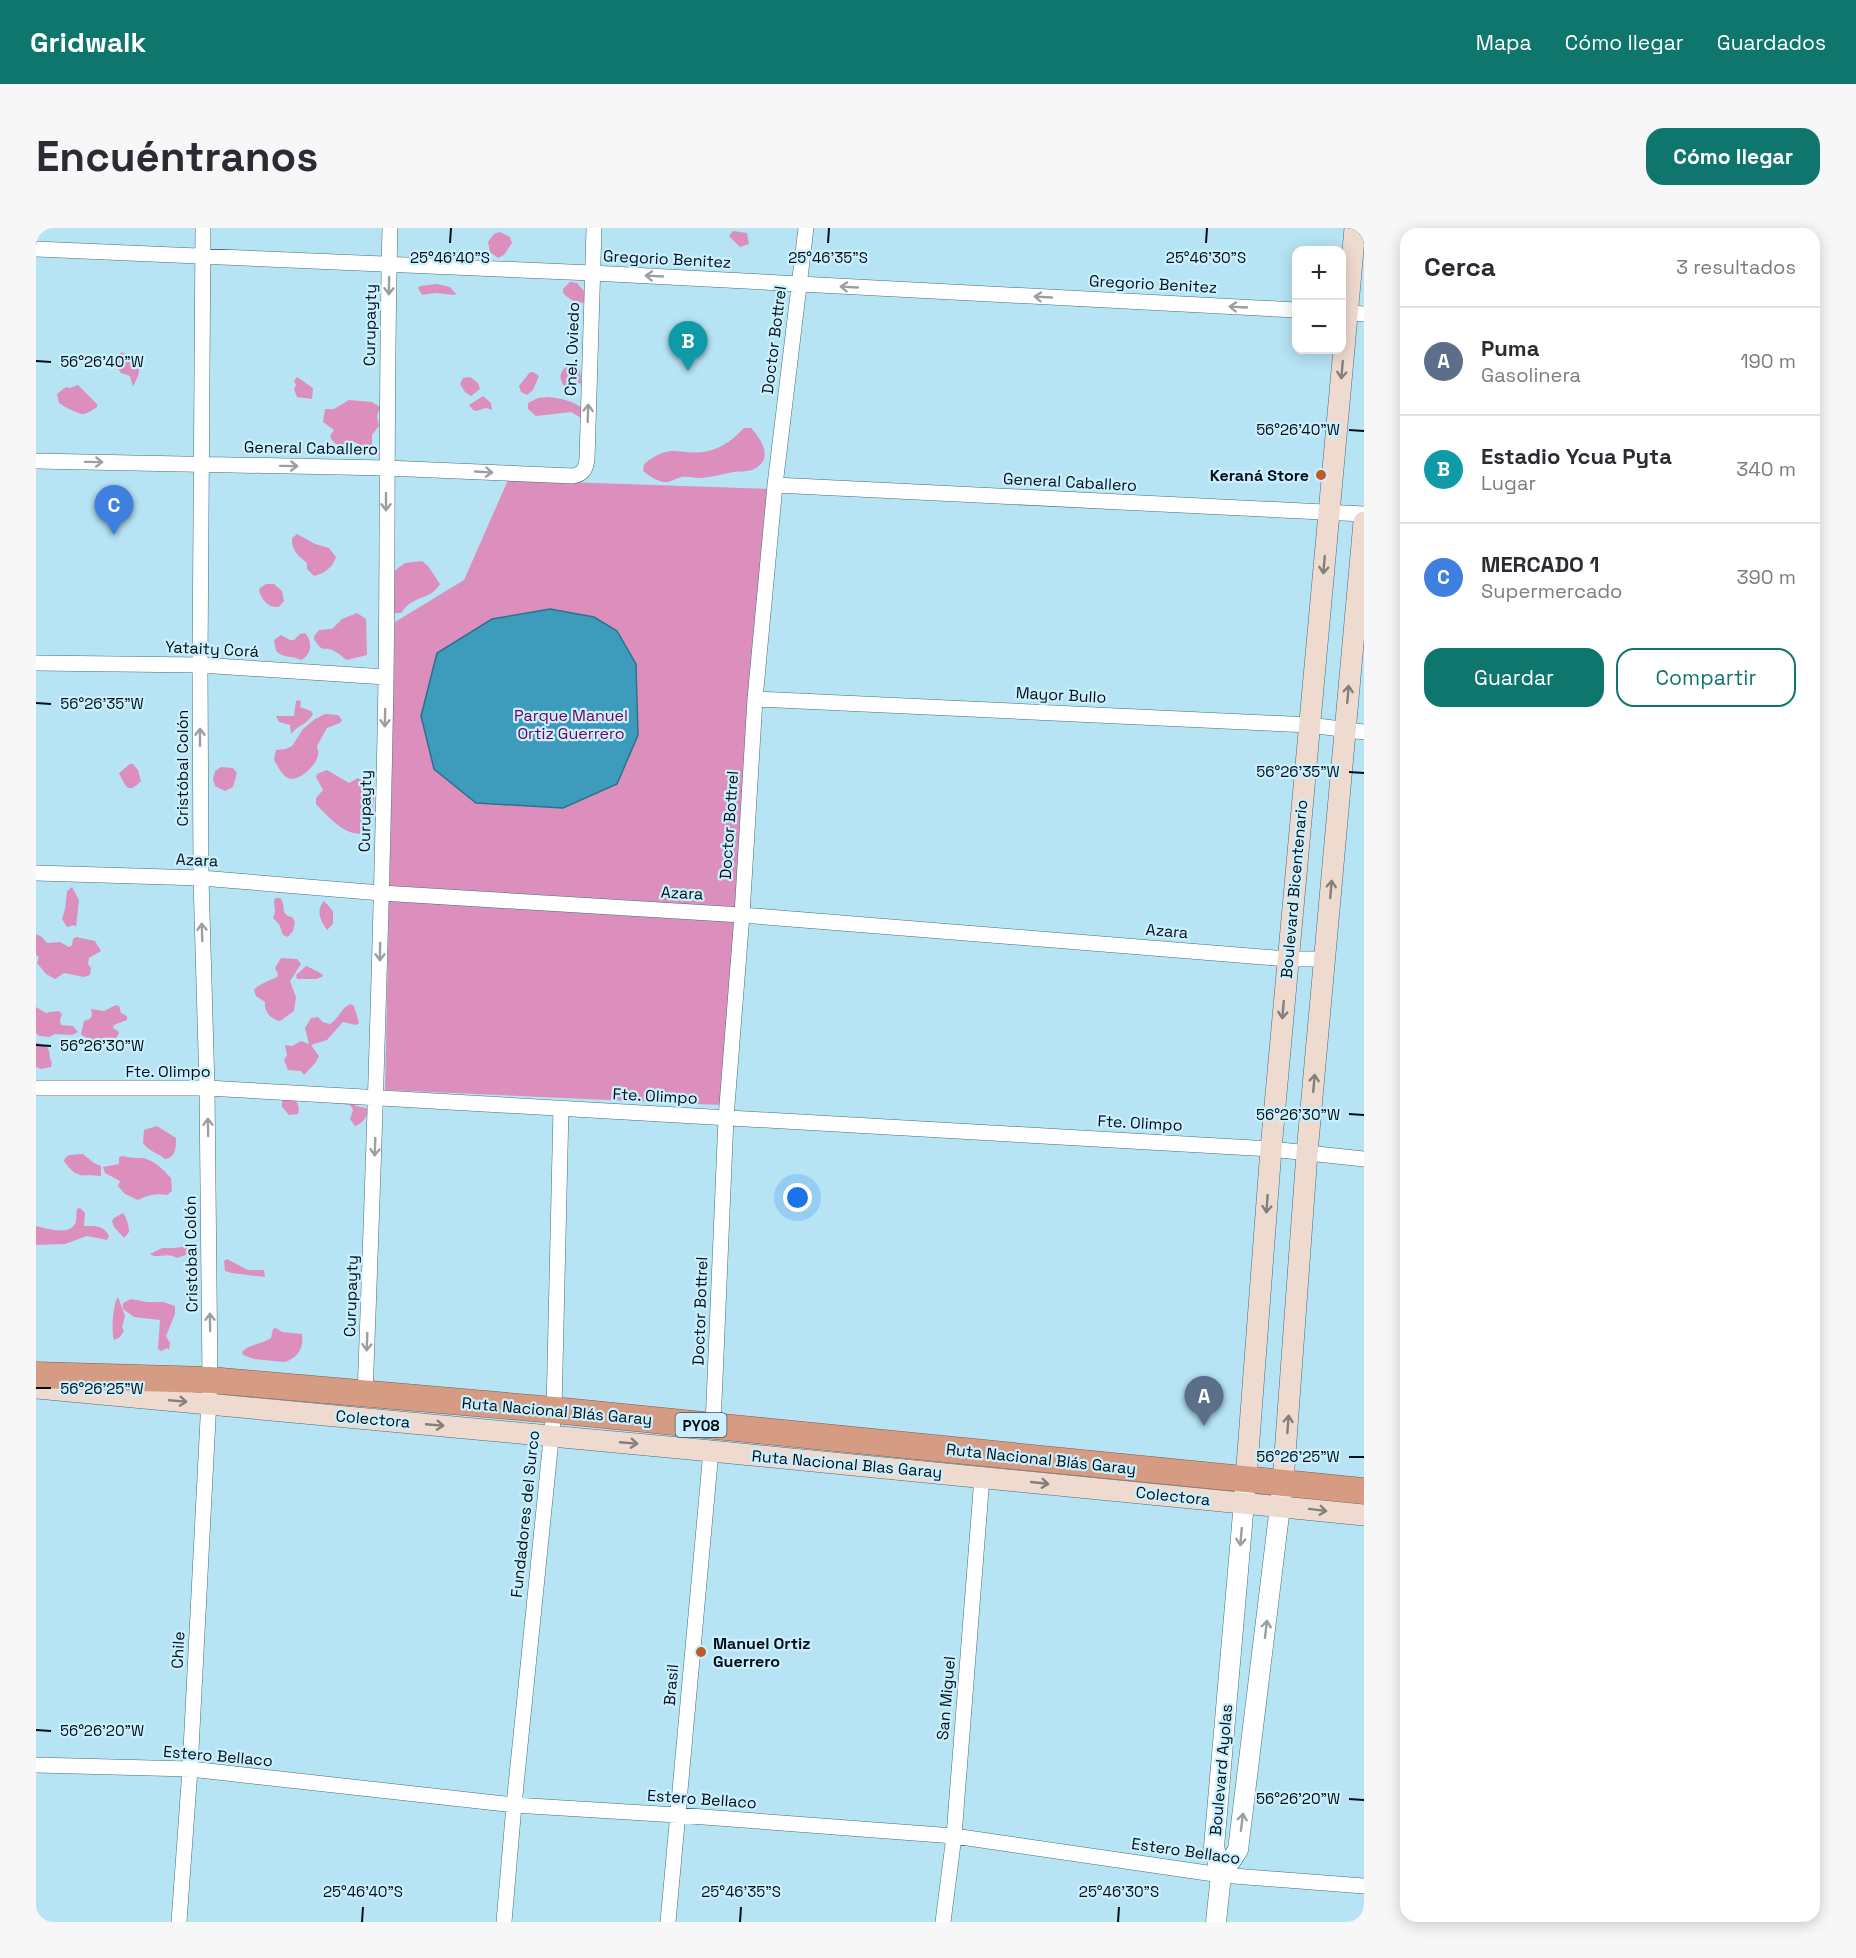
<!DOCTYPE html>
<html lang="es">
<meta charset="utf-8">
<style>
body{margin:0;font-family:"Space Grotesk",sans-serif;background:#f7f7f7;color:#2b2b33}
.controls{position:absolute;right:18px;top:18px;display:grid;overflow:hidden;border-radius:12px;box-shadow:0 3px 15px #0003}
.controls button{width:54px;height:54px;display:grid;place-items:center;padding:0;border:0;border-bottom:2px solid #e1e1e2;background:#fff;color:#2b2b33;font:30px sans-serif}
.you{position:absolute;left:762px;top:970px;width:21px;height:21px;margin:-15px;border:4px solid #fff;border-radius:50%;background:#1a73e8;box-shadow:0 0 0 9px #1a73e833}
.badge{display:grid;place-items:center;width:39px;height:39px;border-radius:50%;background:#0f766e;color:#fff;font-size:20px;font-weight:700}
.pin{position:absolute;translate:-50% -50px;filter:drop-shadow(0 2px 3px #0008)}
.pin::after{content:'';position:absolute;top:32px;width:21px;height:18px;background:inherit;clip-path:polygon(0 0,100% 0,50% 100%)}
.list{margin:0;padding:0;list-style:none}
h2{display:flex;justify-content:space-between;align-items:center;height:78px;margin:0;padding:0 24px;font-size:26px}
h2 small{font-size:20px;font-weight:400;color:#7c7c81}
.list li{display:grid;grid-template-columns:39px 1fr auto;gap:18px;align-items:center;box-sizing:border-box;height:108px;padding:0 24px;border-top:2px solid #e1e1e2}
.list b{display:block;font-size:22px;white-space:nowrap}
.list p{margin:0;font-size:20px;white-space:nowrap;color:#7c7c81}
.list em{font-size:20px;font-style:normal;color:#7c7c81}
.actions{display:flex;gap:12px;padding:18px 24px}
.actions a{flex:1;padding:14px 0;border:2px solid #0f766e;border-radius:18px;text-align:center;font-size:21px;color:#0f766e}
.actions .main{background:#0f766e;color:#fff}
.map{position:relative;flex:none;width:1328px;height:1694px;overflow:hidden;border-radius:18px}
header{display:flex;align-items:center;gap:36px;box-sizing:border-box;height:84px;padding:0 30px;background:#0f766e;color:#fff}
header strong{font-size:28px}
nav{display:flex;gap:33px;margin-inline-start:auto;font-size:21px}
.intro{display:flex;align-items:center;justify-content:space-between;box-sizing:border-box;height:144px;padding:0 36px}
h1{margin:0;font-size:42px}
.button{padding:15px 27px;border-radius:18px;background:#0f766e;color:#fff;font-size:21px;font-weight:700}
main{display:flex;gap:36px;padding:0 36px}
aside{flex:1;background:#fff;border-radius:18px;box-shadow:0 3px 15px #0003}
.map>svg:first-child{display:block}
.green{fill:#dc8fbd}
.water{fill:#3d9cbb;stroke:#2b728a;stroke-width:1.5}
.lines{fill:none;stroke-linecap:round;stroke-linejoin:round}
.minor-casing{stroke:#446e7e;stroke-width:16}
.tertiary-casing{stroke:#446e7e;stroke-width:21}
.secondary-casing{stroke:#446e7e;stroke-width:22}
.trunk-casing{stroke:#845b49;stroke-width:27}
.minor{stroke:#fff;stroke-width:15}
.tertiary{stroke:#fff;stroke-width:20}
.secondary{stroke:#efdad0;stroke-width:21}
.trunk{stroke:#d69c83;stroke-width:26}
.oneway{stroke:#999fa2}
.oneway2{stroke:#847f7c}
.ticks{fill:none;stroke:#011016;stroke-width:2}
.poi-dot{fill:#bf592a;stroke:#cbeffe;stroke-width:2}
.labels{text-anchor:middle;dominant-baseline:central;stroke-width:4.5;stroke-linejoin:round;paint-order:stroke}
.shield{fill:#cbeffe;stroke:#3e535c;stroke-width:1.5}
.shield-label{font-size:15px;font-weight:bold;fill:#011016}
.street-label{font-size:16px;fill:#011016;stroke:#cbeffe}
.poi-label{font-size:16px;font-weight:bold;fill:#011016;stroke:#cbeffe;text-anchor:end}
.park-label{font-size:16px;fill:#6f0052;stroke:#cbeffe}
.ticks-label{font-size:15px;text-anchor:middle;fill:#011016;stroke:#cbeffe;stroke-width:4.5;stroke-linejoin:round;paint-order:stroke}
</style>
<header>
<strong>Gridwalk</strong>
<nav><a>Mapa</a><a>Cómo llegar</a><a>Guardados</a></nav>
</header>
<div class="intro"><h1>Encuéntranos</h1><a class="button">Cómo llegar</a></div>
<main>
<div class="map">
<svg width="1328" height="1694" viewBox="0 0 1328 1694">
<rect width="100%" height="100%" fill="#b6e4f5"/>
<path class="green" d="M 697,3 L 711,5 L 713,16 L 704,19 L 693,8 Z
M 464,4 L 474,9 L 476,15 L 468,27 L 462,30 L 454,24 L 452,14 L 458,6 Z
M 534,54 L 541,55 L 548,63 L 550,74 C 541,77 533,71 527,65 L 527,61 Z
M 401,56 L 414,59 L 420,66 L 419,67 L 399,65 L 386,67 L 382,60 L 384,58 Z
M 86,124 L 91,128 L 99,129 L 105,134 L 102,148 L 97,159 L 94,148 L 85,145 L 81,139 L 82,127 Z
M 536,136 L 544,143 L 545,155 L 529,159 C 521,150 524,140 536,136 Z
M 494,144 L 497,144 L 503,148 L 497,162 L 491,167 L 485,164 L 483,158 Z
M 261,149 L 277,160 L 276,171 L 261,169 L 258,161 L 260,157 L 258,153 Z
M 434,149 L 442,155 L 444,161 L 435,168 L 429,164 L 424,156 L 427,150 Z
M 42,157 L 61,176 L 61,179 C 57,182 51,186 47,186 C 42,186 27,178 23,175 L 21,166 L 30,159 L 34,160 Z
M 447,168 L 455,175 L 456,182 L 450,180 L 440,183 L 437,182 L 433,177 Z
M 512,169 C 524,170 537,173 546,180 L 545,190 L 535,184 L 500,188 L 492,181 L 492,175 L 502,170 Z
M 313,172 L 336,174 L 344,179 L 341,188 L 343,198 L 336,207 L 336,217 L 330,221 L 319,214 C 308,215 300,222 294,208 L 298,202 L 287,194 L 289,181 L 298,181 Z
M 708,200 L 715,200 C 726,212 739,232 716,242 C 710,244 703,243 697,244 C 686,246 676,249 665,250 C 659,250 652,248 646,249 C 639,250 635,255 628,254 C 620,253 614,248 607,243 L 608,236 C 637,213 643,229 672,223 C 687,220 698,210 708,200 Z
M 472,252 L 733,261 L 685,877 L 349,862 L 359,394 L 428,352 Z
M 261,306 L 279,316 L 293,320 L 300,329 C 297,339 288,346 278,348 L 271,341 L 271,335 C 262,328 255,322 256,310 Z
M 386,333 L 392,338 L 404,356 C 396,370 382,368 371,378 C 368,380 367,383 365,385 L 358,385 L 358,343 L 369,335 Z
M 230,356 L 238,356 L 246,363 L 248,373 L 243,379 C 232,380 227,373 223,363 L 224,360 Z
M 321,385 L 330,391 L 331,427 L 311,432 C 307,430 303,425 298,423 C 286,417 288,427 278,411 L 278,408 L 283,402 L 296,401 L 306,391 Z
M 269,405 C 277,413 276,427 265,432 C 256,427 248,431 240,423 L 238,412 L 245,407 L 254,412 L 258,412 L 264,406 Z
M 263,472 L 265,474 L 264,479 L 275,483 L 277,486 C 272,496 262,497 255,506 L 254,497 L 243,494 L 240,488 L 258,488 L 260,473 Z
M 289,486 L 302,487 L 306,492 L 304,495 L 291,500 L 281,518 C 281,520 283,524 282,527 C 281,537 262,555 252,550 C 246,548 242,538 238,532 L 240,522 L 250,521 L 256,518 L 267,501 L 279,491 Z
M 94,536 L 97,536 L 102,542 L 105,553 C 92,567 90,559 83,545 Z
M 185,539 L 197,540 L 201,545 L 197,559 L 189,563 L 179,558 L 177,551 L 179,543 Z
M 291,542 L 313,555 L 322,550 C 351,569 331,577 334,599 L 329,605 C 311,610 292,589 280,576 L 280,570 L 287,562 L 280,549 L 281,546 Z
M 36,659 L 43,672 L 40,699 L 38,697 L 31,699 L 26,691 L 29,681 L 31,663 Z
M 240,670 L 244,670 C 251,677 243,687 256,689 L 259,694 L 257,703 L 252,709 L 247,707 L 243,696 L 237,690 L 239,684 L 238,672 Z
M 288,673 L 297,683 L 297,696 L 291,702 C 285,693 279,683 288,673 Z
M 0,706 L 6,709 L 11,715 L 24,714 L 33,719 L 36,717 L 37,711 L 40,709 L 59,713 L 65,723 L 53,730 L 52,736 L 55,740 L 54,747 L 48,749 L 28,745 L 19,751 L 10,746 L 1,735 L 3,729 L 0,727 Z
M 245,730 L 261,731 L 265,736 L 254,753 L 260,769 L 258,783 L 244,793 C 235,791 228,784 229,774 L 220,768 L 218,762 C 221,757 235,752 241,749 L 242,746 L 239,740 Z
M 270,738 C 273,739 285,745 287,747 L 286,749 L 280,751 L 261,751 L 260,747 Z
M 315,776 L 318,778 L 323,795 L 320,797 L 307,794 L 291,812 L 275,817 L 283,828 L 280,834 L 268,847 L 265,843 L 252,842 L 248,832 L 251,827 L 249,817 L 256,818 L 265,813 L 273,816 L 269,800 L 275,790 L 282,789 L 287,794 L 294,796 C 303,791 305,779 315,776 Z
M 80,777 L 83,778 L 85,785 L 91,788 L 91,792 L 78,797 L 77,800 L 83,804 C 81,813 72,815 64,815 L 62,817 L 54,811 L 47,808 L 45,806 L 48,793 L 54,791 L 56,787 L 55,781 L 68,783 Z
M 0,779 L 10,785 L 13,784 L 23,783 L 26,786 L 24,792 L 25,797 L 37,798 L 42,804 L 36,807 L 19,806 L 13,809 L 3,808 L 0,805 Z
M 0,814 C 3,816 8,816 11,819 C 15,824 12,829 16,834 L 15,839 L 5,841 L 0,839 Z
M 251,868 L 256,868 C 262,875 264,878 262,886 L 253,887 L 246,879 L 246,873 Z
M 312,871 L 320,878 L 330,880 L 332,882 C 331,889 326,896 319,898 L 314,891 L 317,882 L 314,877 L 288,874 Z
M 121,898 L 140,910 C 140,919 140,930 129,931 C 122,925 112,923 107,915 L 108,902 Z
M 47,926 L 58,935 L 65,938 L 65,948 C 46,946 41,952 28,933 L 29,930 L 33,927 Z
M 87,928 C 94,930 99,930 106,930 C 117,931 128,942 135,950 L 136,963 L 131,967 C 119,965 112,967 102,972 L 89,966 L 82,958 L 84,953 L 69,945 L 67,939 L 83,936 L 83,929 Z
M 44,980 L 49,985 L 48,998 C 59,998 68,997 73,1008 L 71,1012 L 51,1008 L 29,1016 L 0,1017 L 0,998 C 10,1000 32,1008 39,996 C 41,993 40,985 41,981 Z
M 87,985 C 91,990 93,998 93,1004 L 88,1010 L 78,999 L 76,993 L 78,990 Z
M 159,1017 L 161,1023 L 141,1030 C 130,1023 122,1032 114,1026 L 126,1020 L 139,1020 Z
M 191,1031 L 212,1042 L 228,1042 L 229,1049 L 196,1045 L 189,1043 L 188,1033 Z
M 82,1069 L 89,1088 L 86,1099 L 88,1103 L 84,1109 L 78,1112 C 75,1106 77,1074 82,1069 Z
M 95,1071 L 111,1074 L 127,1074 L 139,1078 L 139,1086 L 130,1108 L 134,1115 L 133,1122 L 131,1120 L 125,1123 L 122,1121 L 124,1092 L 98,1089 L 87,1081 L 87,1075 Z
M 240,1100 L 246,1104 L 266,1106 C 268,1120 262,1131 248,1134 L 218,1131 L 207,1127 L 206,1124 C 213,1116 226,1116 235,1110 L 237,1101 Z"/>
<path class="water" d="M 514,381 L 558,389 L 581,403 L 600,436 L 602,507 L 581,556 L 527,580 L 440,575 L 398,541 L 385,488 L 401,425 L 456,391 Z"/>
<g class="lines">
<defs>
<path id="minor" d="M 0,21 L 556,45 L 1260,82
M 1306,84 L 1328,86
M 0,233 L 350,240 L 537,248 C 547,246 550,241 551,231 L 558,0
M 739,257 L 1328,286
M 0,435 L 164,437 L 350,449
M 719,471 L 1274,497 L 1328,504
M 0,645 L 165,650 L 345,665 L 706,687 L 1252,731 L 1289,731
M 0,860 L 171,860 L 1235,921 L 1328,931
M 329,1167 C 338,928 346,690 350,451 C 352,301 350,150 354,0
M 677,1198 L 690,890 L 706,687 L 719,471 L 739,257 L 770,0
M 0,1537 L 154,1541 L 478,1577 L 641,1587 L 918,1608 L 1185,1647 L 1328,1658
M 143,1694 L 154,1541 L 174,1152 L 171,860 L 165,650 L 164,437 L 167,0
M 468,1694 L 478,1577 L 518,1182 L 525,880
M 632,1694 L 675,1223
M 907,1694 L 918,1608 L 946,1249"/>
<path id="tertiary" d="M 1185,1647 L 1202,1622 L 1247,1254
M 1180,1694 L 1185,1647 L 1178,1619 L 1210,1251"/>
<path id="secondary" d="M 0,1160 L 675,1223 L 1328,1287
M 1210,1251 L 1235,921 L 1319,0
M 1247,1254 L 1271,925 L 1328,294"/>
<path id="trunk" d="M 0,1147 L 174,1152 L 518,1182 L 1328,1263"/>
</defs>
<use href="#minor" class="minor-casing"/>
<use href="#tertiary" class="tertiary-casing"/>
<use href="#secondary" class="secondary-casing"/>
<use href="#trunk" class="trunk-casing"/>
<use href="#minor" class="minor"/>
<use href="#tertiary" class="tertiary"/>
<use href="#secondary" class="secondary"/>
<use href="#trunk" class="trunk"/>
</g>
<defs><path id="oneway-shaft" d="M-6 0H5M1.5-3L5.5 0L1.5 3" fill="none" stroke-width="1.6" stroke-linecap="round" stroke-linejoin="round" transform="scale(1.5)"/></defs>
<g class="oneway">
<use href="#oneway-shaft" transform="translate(618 48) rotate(-177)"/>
<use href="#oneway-shaft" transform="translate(353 58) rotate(91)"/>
<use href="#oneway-shaft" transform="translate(813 59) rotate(-177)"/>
<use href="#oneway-shaft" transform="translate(1007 69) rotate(-177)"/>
<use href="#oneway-shaft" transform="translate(1202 79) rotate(-177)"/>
<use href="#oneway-shaft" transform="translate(552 185) rotate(-88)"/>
<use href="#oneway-shaft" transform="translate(58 234) rotate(1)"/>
<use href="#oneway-shaft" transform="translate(253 238) rotate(1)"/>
<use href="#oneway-shaft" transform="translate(448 244) rotate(3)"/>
<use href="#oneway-shaft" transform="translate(350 274) rotate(90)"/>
<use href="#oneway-shaft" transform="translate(349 490) rotate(91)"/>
<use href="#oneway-shaft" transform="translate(164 509) rotate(-90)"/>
<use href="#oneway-shaft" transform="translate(166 704) rotate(-92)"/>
<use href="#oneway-shaft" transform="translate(344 724) rotate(91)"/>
<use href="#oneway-shaft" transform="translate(172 899) rotate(-91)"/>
<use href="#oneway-shaft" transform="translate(339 919) rotate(92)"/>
<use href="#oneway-shaft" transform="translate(174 1094) rotate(-91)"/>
<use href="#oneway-shaft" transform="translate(331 1114) rotate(92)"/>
<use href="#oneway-shaft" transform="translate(1205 1309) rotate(95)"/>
<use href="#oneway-shaft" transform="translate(1230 1401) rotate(-83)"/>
<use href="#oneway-shaft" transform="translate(1206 1594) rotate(-83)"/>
</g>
<g class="oneway2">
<use href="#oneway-shaft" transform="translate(1306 142) rotate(95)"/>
<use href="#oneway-shaft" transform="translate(1288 337) rotate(95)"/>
<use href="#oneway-shaft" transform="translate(1312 466) rotate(-85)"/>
<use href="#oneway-shaft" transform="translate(1295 661) rotate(-85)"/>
<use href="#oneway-shaft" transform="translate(1247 782) rotate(95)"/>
<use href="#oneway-shaft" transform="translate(1278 855) rotate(-85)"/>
<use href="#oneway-shaft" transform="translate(1231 976) rotate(94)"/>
<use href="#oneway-shaft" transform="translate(142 1173) rotate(5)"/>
<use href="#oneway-shaft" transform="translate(1252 1196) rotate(-86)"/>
<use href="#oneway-shaft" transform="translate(399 1197) rotate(5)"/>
<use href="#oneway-shaft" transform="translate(593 1215) rotate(5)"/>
<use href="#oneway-shaft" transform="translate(1004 1255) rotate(6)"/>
<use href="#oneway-shaft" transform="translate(1282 1282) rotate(7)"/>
</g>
<path class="ticks" d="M 414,15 L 415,0M 792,15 L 793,0M 1170,15 L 1171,0M 0,133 L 15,134M 1313,202 L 1328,203M 0,475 L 15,476M 1313,544 L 1328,545M 0,817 L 15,818M 1313,886 L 1328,887M 0,1160 L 15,1160M 1313,1229 L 1328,1229M 0,1502 L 15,1503M 1313,1571 L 1328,1572M 326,1694 L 327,1679M 704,1694 L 705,1679M 1082,1694 L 1083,1679"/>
<g class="poi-dot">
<circle cx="1285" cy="247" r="6"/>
<circle cx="665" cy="1424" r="6"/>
</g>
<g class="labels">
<rect class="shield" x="639.5" y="1185" width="51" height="24" rx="4.5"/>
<g class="shield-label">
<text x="665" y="1197">PY08</text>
</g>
<g class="street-label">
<text transform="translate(631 31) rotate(3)">Gregorio Benitez</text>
<text transform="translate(1117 56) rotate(3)">Gregorio Benitez</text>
<text transform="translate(334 97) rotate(-89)">Curupayty</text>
<text transform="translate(738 112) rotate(-83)">Doctor Bottrel</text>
<text transform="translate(536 121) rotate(-88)">Cnel. Oviedo</text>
<text transform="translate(275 220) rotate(1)">General Caballero</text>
<text transform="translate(1034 254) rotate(3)">General Caballero</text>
<text transform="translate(176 421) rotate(3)">Yataity Corá</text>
<text transform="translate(1025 467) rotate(3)">Mayor Bullo</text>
<text transform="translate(146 540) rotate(-90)">Cristóbal Colón</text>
<text transform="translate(329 583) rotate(-89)">Curupayty</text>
<text transform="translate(693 597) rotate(-86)">Doctor Bottrel</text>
<text transform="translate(161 632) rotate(3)">Azara</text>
<text transform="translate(1258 661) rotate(-85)">Boulevard Bicentenario</text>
<text transform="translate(646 665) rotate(3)">Azara</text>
<text transform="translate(1131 703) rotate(5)">Azara</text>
<text x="132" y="843">Fte. Olimpo</text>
<text transform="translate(619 868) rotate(3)">Fte. Olimpo</text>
<text transform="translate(1104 895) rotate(3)">Fte. Olimpo</text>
<text transform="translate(155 1026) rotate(-91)">Cristóbal Colón</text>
<text transform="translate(315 1068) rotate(-88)">Curupayty</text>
<text transform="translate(664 1083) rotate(-88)">Doctor Bottrel</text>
<text transform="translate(521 1183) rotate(5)">Ruta Nacional Blás Garay</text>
<text transform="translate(337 1191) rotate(5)">Colectora</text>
<text transform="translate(1005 1231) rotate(6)">Ruta Nacional Blás Garay</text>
<text transform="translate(811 1236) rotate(5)">Ruta Nacional Blas Garay</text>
<text transform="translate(1137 1268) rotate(6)">Colectora</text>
<text transform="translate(489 1286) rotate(-84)">Fundadores del Surco</text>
<text transform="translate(142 1422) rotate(-87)">Chile</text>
<text transform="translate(635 1457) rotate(-85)">Brasil</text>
<text transform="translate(910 1470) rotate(-85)">San Miguel</text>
<text transform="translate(182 1528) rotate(5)">Estero Bellaco</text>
<text transform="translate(1185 1542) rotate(-85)">Boulevard Ayolas</text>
<text transform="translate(666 1571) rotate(4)">Estero Bellaco</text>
<text transform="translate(1150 1623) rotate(8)">Estero Bellaco</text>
</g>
<g class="poi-label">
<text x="1273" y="247">Keraná Store</text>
<text x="677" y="1415" text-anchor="start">Manuel Ortiz<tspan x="677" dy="18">Guerrero</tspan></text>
</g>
<g class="park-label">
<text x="535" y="487">Parque Manuel<tspan x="535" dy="18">Ortiz Guerrero</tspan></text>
</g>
</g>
<g class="ticks-label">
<text x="414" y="35">25°46'40"S</text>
<text x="792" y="35">25°46'35"S</text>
<text x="1170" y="35">25°46'30"S</text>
<text x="66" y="139">56°26'40"W</text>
<text x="1262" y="207">56°26'40"W</text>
<text x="66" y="481">56°26'35"W</text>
<text x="1262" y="549">56°26'35"W</text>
<text x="66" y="823">56°26'30"W</text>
<text x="1262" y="892">56°26'30"W</text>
<text x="66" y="1166">56°26'25"W</text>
<text x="1262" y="1234">56°26'25"W</text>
<text x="66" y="1508">56°26'20"W</text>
<text x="1262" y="1576">56°26'20"W</text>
<text x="327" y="1669">25°46'40"S</text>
<text x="705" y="1669">25°46'35"S</text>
<text x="1083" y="1669">25°46'30"S</text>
</g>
</svg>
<div class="controls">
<button>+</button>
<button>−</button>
</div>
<div class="you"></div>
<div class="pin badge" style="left:1168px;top:1198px;background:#5c6f8a">A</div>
<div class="pin badge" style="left:652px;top:143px;background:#0f9aa8">B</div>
<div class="pin badge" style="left:78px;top:307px;background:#3f7fe0">C</div>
</div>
<aside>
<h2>Cerca<small>3 resultados</small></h2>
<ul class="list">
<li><span class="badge" style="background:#5c6f8a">A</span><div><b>Puma</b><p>Gasolinera</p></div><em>190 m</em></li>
<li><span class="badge" style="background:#0f9aa8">B</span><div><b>Estadio Ycua Pyta</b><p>Lugar</p></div><em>340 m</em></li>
<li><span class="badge" style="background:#3f7fe0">C</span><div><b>MERCADO 1</b><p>Supermercado</p></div><em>390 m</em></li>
</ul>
<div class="actions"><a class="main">Guardar</a><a>Compartir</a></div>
</aside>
</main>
